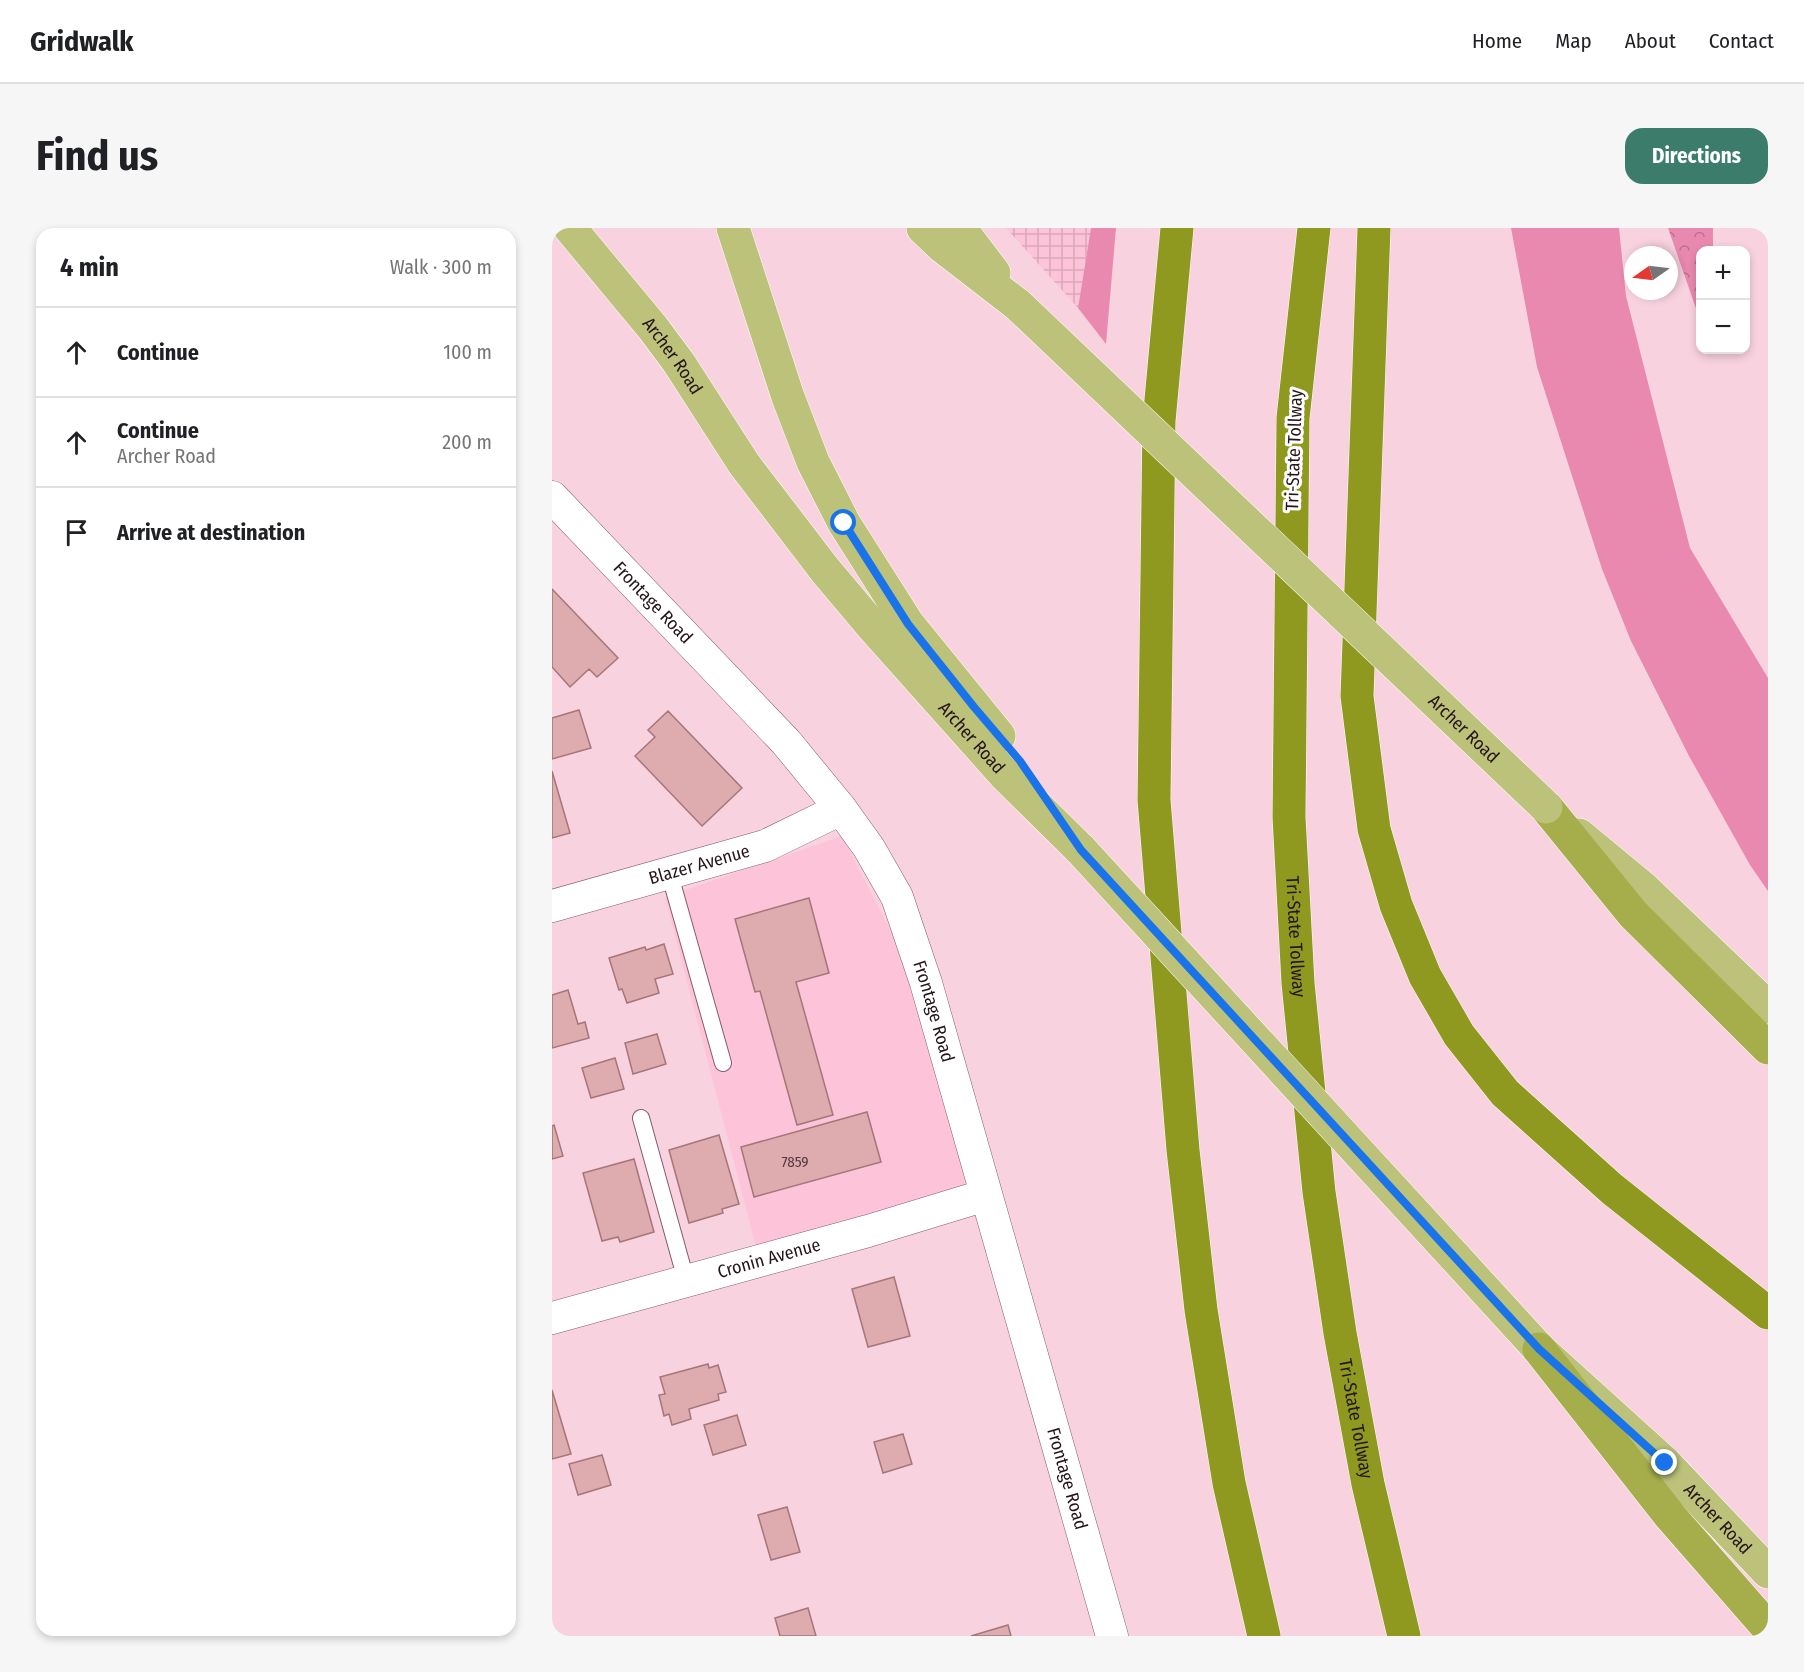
<!DOCTYPE html>
<meta charset="utf-8">
<style>
body{margin:0;font-family:"Fira Sans Condensed",sans-serif;background:#f6f6f6;color:#202124}
.controls{position:absolute;right:18px;top:18px;display:grid;overflow:hidden;border-radius:12px;box-shadow:0 3px 9px #0003}
.controls button{width:54px;height:54px;display:grid;place-items:center;padding:0;border:0;border-bottom:2px solid #e0e0e0;background:#fff;color:#202124;font:30px sans-serif}
.compass{position:absolute;left:1072px;top:18px;width:54px;height:54px;border-radius:50%;background:#fff;box-shadow:0 3px 9px #0003;rotate:256deg}
.stop{position:absolute;width:18px;height:18px;margin:-14px;border:4px solid #1a73e8;border-radius:50%;background:#fff}
.stop.end{background:#1a73e8;border-color:#fff;box-shadow:0 2px 6px #0008}
.list{margin:0;padding:0;list-style:none}
h2{display:flex;justify-content:space-between;align-items:center;height:78px;margin:0;padding:0 24px;font-size:26px}
h2 small{font-size:20px;font-weight:400;color:#757577}
.list li{display:grid;grid-template-columns:39px 1fr auto;gap:18px;align-items:center;box-sizing:border-box;height:90px;padding:0 24px;border-top:2px solid #e0e0e0}
.list b{display:block;font-size:22px;white-space:nowrap}
.list p{margin:0;font-size:20px;white-space:nowrap;color:#757577}
.list em{font-size:20px;font-style:normal;color:#757577}
.icon{flex:none;width:33px;height:33px;fill:none;stroke:currentColor;stroke-width:2;stroke-linecap:round;stroke-linejoin:round}
.map{position:relative;flex:none;width:1216px;height:1408px;overflow:hidden;border-radius:18px}
header{display:flex;align-items:center;gap:36px;box-sizing:border-box;height:84px;padding:0 30px;background:#fff;border-bottom:2px solid #e0e0e0}
header strong{font-size:28px}
nav{display:flex;gap:33px;margin-inline-start:auto;font-size:21px}
.intro{display:flex;align-items:center;justify-content:space-between;box-sizing:border-box;height:144px;padding:0 36px}
h1{margin:0;font-size:42px}
.button{padding:15px 27px;border-radius:18px;background:#3b7c6b;color:#fff;font-size:21px;font-weight:700}
main{display:flex;gap:36px;padding:0 36px}
aside{flex:1;background:#fff;border-radius:18px;box-shadow:0 3px 9px #0003}
.map>svg:first-child{display:block}
.built{fill:#fdc4d9}
.industrial{fill:url(#industrial-grid)}
.green{fill:#e989b0}
.forest{fill:url(#forest-crowns)}
.building{fill:#deabae;stroke:#a57679;stroke-width:1.5}
.lines{fill:none;stroke-linecap:round;stroke-linejoin:round}
.service-casing{stroke:#865b6c;stroke-width:18}
.minor-casing{stroke:#865b6c;stroke-width:33}
.primary-casing{stroke:#fff;stroke-width:34}
.trunk-casing{stroke:#fff;stroke-width:34}
.motorway-casing{stroke:#fff;stroke-width:34}
.service{stroke:#fff;stroke-width:16}
.minor{stroke:#fff;stroke-width:32}
.primary{stroke:#bcc279;stroke-width:33}
.trunk{stroke:#a6ae4c;stroke-width:33}
.motorway{stroke:#8f991f;stroke-width:33}
.primary-bridge-casing{stroke:#fff;stroke-width:34;stroke-linecap:butt}
.primary-bridge{stroke:#bcc279;stroke-width:33}
.route{stroke:#1a73e8;stroke-width:8}
.labels{text-anchor:middle;dominant-baseline:central;stroke-width:6;stroke-linejoin:round;paint-order:stroke}
.number-label{font-size:15px;fill:#533a40}
.street-label{font-size:18px;fill:#25141b;stroke:#fff}
</style>
<header>
<strong>Gridwalk</strong>
<nav><a>Home</a><a>Map</a><a>About</a><a>Contact</a></nav>
</header>
<div class="intro"><h1>Find us</h1><a class="button">Directions</a></div>
<main>
<aside>
<h2>4 min<small>Walk · 300 m</small></h2>
<ul class="list">
<li><svg class="icon" aria-label="ahead" viewBox="0 0 24 24"><path d="M12 20V5M6 11l6-6 6 6"/></svg><div><b>Continue</b></div><em>100 m</em></li>
<li><svg class="icon" aria-label="ahead" viewBox="0 0 24 24"><path d="M12 20V5M6 11l6-6 6 6"/></svg><div><b>Continue</b><p>Archer Road</p></div><em>200 m</em></li>
<li><svg class="icon" aria-label="arrive" viewBox="0 0 24 24"><path d="M6 21V4h12l-3 4 3 4H6"/></svg><div><b>Arrive at destination</b></div></li>
</ul>
</aside>
<div class="map">
<svg width="1216" height="1408" viewBox="0 0 1216 1408">
<defs>
<pattern id="industrial-grid" width="8" height="8" patternUnits="userSpaceOnUse" patternTransform="scale(1.5)"><rect width="8" height="8" fill="#fdc4d9"/><path d="M0 4h8M4 0v8" fill="none" stroke="#d9a8ba"/></pattern>
<pattern id="forest-crowns" width="20" height="18" patternUnits="userSpaceOnUse" patternTransform="scale(1.5)"><rect width="20" height="18" fill="#e989b0"/><path d="M2 6a3 3 0 1 1 6 0M12 15a3 3 0 1 1 6 0" fill="none" stroke="#bd6f8e"/></pattern>
</defs>
<rect width="100%" height="100%" fill="#f9d2e0"/>
<path class="built" d="M 290,608 L 346,717 L 417,960 L 205,1023 L 113,669 Z"/>
<path class="industrial" d="M 454,0 L 539,0 L 526,80 Z"/>
<path class="green" d="M 539,0 L 564,0 L 554,116 L 526,80 Z
M 959,0 L 1067,0 L 1074,68 L 1138,320 L 1216,450 L 1216,663 L 1198,637 L 1137,528 L 1079,413 L 1050,341 L 985,139 Z"/>
<path class="forest" d="M 1116,0 L 1161,0 L 1161,22 L 1148,22 L 1148,92 Z"/>
<path class="building" d="M 0,361 L 66,430 L 45,449 L 37,441 L 18,459 L 0,439 Z
M 27,482 L 39,520 L 0,531 L 0,490 Z
M 116,483 L 190,560 L 150,598 L 83,528 L 103,509 L 96,502 Z
M 0,543 L 18,605 L 0,610 Z
M 257,670 L 277,745 L 244,754 L 281,887 L 245,897 L 208,763 L 203,764 L 183,691 Z
M 112,716 L 121,746 L 103,751 L 107,765 L 75,775 L 70,761 L 67,762 L 57,730 L 93,719 L 94,722 Z
M 16,762 L 26,796 L 33,794 L 37,810 L 0,820 L 0,767 Z
M 105,806 L 114,836 L 81,846 L 73,815 Z
M 63,830 L 72,861 L 39,870 L 30,840 Z
M 315,884 L 329,934 L 202,969 L 189,919 Z
M 2,897 L 11,928 L 0,931 L 0,898 Z
M 167,907 L 187,976 L 170,981 L 171,985 L 137,995 L 117,922 Z
M 82,931 L 102,1004 L 68,1014 L 66,1009 L 50,1013 L 31,945 Z
M 342,1049 L 358,1108 L 316,1119 L 300,1061 Z
M 156,1136 L 157,1140 L 166,1137 L 174,1164 L 166,1166 L 167,1172 L 137,1181 L 139,1191 L 120,1197 L 117,1186 L 112,1188 L 107,1167 L 113,1166 L 108,1149 Z
M 0,1162 L 19,1226 L 0,1231 Z
M 185,1187 L 194,1217 L 161,1227 L 152,1197 Z
M 351,1206 L 360,1236 L 331,1245 L 322,1214 Z
M 50,1227 L 59,1257 L 26,1267 L 17,1236 Z
M 235,1279 L 248,1324 L 219,1332 L 206,1287 Z
M 256,1380 L 264,1408 L 228,1408 L 223,1390 Z
M 456,1397 L 459,1408 L 419,1408 Z"/>
<g class="lines">
<defs>
<path id="service" d="M 117,644 L 171,835
M 89,890 L 134,1052"/>
<g id="minor">
<path id="s1" d="M 0,269 L 234,514 L 289,581 L 317,620 L 345,669 L 374,755 L 560,1408"/>
<path id="s2" d="M 0,678 L 213,618 L 289,581"/>
<path id="s3" d="M 0,1090 L 316,1003 L 434,967"/>
</g>
<g id="primary">
<path id="s4" d="M 18,0 L 101,100 L 127,135 L 192,236 L 273,342 L 321,399 L 453,547 L 529,622"/>
<path d="M 181,0 L 236,169 L 261,234 L 292,295 L 356,396 L 447,508"/>
<path d="M 371,0 L 391,19 L 466,77"/>
<path d="M 408,0 L 442,45"/>
<path d="M 1027,607 L 1091,660 L 1216,779"/>
<path id="s5" d="M 901,1027 L 987,1121 L 1113,1235 L 1216,1344"/>
</g>
<path id="trunk" d="M 994,579 L 1081,686 L 1216,820
M 987,1121 L 1118,1288 L 1216,1400"/>
<g id="motorway">
<path d="M 625,0 L 607,193 L 602,572 L 631,922 L 649,1082 L 677,1255 L 712,1408"/>
<path id="s6" d="M 762,0 L 741,190 L 737,589 L 746,755 L 767,964 L 788,1105 L 816,1256 L 852,1408"/>
<path d="M 822,0 L 805,468 L 822,601 L 844,677 L 873,748 L 907,807 L 953,865 L 1060,961 L 1216,1085"/>
</g>
</defs>
<use href="#service" class="service-casing"/>
<use href="#minor" class="minor-casing"/>
<use href="#primary" class="primary-casing"/>
<use href="#trunk" class="trunk-casing"/>
<use href="#motorway" class="motorway-casing"/>
<use href="#service" class="service"/>
<use href="#minor" class="minor"/>
<use href="#primary" class="primary"/>
<use href="#trunk" class="trunk"/>
<use href="#motorway" class="motorway"/>
<defs>
<g id="primary-bridge">
<path id="s7" d="M 466,77 L 994,579"/>
<path d="M 529,622 L 901,1027"/>
</g>
</defs>
<use href="#primary-bridge" class="primary-bridge-casing"/>
<use href="#primary-bridge" class="primary-bridge"/>
</g>
<g class="lines">
<path class="route" d="M 292,295 L 356,396 L 422,479 L 468,533 L 529,622 L 987,1121 L 1113,1235"/>
</g>
<g class="labels">
<g class="number-label">
<text x="243" y="934">7859</text>
</g>
<g class="street-label">
<text stroke="none"><textPath href="#s4" startOffset="164">Archer Road</textPath></text>
<text transform="translate(742 222) rotate(-88)">Tri-State Tollway</text>
<text stroke="none"><textPath href="#s1" startOffset="146">Frontage Road</textPath></text>
<text stroke="none"><textPath href="#s7" startOffset="615">Archer Road</textPath></text>
<text stroke="none"><textPath href="#s4" startOffset="650">Archer Road</textPath></text>
<text stroke="none"><textPath href="#s2" startOffset="153">Blazer Avenue</textPath></text>
<text stroke="none"><textPath href="#s6" startOffset="710">Tri-State Tollway</textPath></text>
<text stroke="none"><textPath href="#s1" startOffset="650">Frontage Road</textPath></text>
<text stroke="none"><textPath href="#s3" startOffset="225">Cronin Avenue</textPath></text>
<text stroke="none"><textPath href="#s6" startOffset="1196">Tri-State Tollway</textPath></text>
<text stroke="none"><textPath href="#s1" startOffset="1136">Frontage Road</textPath></text>
<text stroke="none"><textPath href="#s5" startOffset="374">Archer Road</textPath></text>
</g>
</g>
</svg>
<div class="controls">
<button>+</button>
<button>−</button>
</div>
<svg class="compass" viewBox="-18 -18 36 36"><path d="M0-13l5 13h-10z" fill="#e53935"/><path d="M0 13l5-13h-10z" fill="#757577"/></svg>
<div class="stop" style="left:292px;top:295px"></div>
<div class="stop end" style="left:1113px;top:1235px"></div>
</div>
</main>
